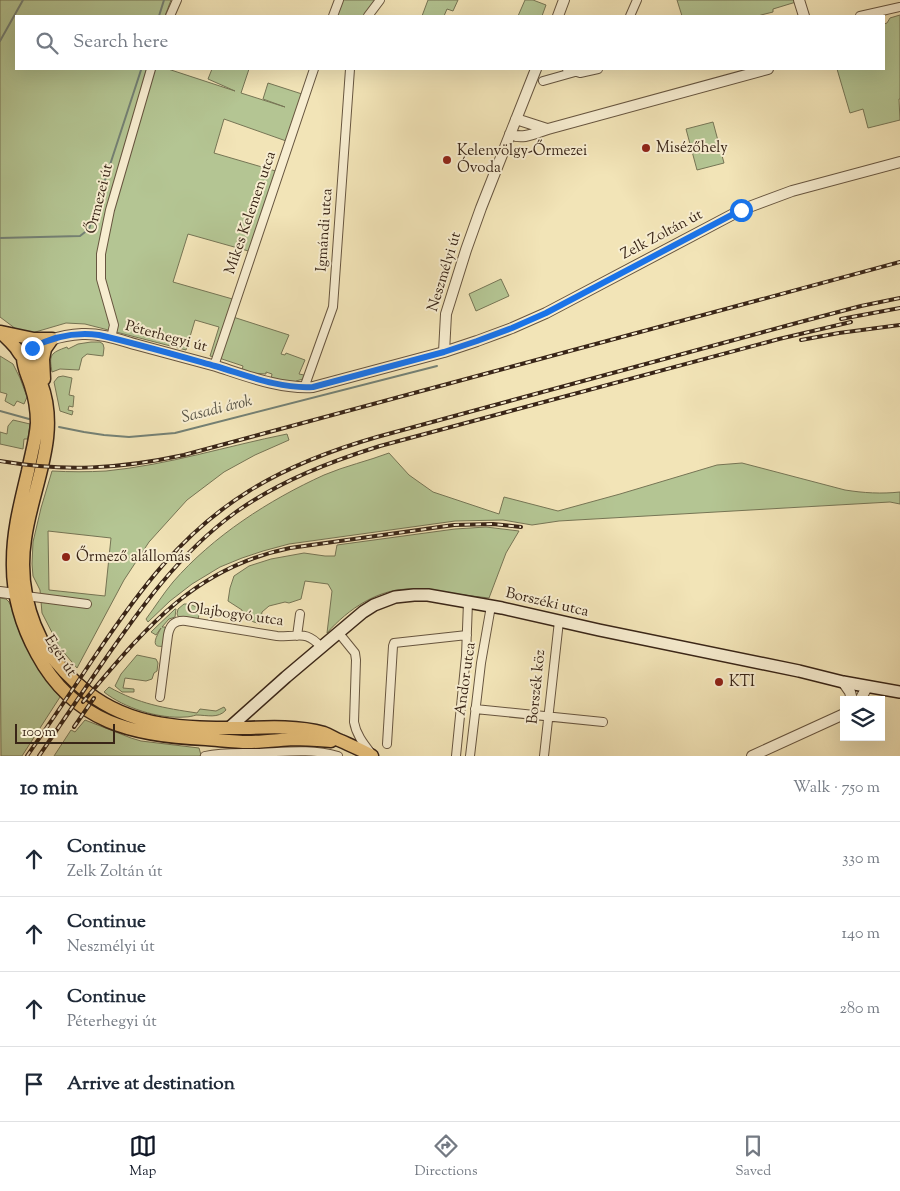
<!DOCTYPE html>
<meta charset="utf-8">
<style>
body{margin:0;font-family:"Sorts Mill Goudy",serif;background:#f6f6f7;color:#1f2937}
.controls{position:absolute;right:15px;bottom:15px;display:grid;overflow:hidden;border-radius:0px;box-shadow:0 5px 20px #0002}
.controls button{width:45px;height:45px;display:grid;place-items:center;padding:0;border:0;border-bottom:1px solid #e0e1e3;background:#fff;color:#1f2937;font:25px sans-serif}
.scale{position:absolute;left:15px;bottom:12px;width:100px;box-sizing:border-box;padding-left:5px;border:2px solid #392517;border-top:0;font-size:14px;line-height:18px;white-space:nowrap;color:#392517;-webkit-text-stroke:4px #f7edd0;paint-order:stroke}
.stop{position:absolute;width:15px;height:15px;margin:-11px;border:4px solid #1a73e8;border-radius:50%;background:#fff}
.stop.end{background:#1a73e8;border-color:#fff;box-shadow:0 1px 5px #0008}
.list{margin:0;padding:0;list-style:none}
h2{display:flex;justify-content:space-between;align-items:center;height:65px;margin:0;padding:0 20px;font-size:21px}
h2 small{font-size:16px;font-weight:400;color:#747a83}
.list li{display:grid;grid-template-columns:32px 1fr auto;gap:15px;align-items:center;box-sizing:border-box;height:75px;padding:0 20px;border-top:1px solid #e0e1e3}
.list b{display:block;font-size:19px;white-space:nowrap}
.list p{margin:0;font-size:16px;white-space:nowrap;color:#747a83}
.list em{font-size:16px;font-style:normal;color:#747a83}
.icon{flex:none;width:28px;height:28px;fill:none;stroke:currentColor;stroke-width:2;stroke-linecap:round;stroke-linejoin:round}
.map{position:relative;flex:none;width:900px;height:756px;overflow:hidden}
.search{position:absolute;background:#fff;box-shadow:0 5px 20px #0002;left:15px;right:15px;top:15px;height:55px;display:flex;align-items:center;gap:12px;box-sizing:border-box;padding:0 18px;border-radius:0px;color:#747a83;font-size:19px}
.sheet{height:365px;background:#fff}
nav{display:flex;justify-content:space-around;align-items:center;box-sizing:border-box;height:70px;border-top:1px solid #e0e1e3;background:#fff;font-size:14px;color:#747a83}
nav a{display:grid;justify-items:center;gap:2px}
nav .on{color:#111827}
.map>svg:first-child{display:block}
.green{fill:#b4c593;stroke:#767555;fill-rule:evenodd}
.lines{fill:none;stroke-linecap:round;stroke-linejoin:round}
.stream{stroke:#748175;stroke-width:2}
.minor-casing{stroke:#67553f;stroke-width:10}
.tertiary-casing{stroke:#67553f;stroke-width:12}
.secondary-casing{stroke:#392517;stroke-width:14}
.primary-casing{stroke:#392517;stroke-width:15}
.minor{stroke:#f7edd0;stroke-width:8}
.tertiary{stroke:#f7edd0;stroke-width:10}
.secondary{stroke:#f7edd0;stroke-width:11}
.primary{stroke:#e9c27c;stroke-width:12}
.rail-casing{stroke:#392517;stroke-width:4}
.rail{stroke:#f7edd0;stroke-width:2;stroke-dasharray:5.5;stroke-linecap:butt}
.route{stroke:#1a73e8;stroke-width:6}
.poi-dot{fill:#8f2418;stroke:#f7edd0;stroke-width:2}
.labels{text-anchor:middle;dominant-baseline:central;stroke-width:4;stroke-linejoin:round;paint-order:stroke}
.poi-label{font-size:15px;fill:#392517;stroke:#f7edd0;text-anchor:start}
.street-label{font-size:15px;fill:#392517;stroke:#f7edd0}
.water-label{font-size:16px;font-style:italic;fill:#575346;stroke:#f7edd0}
</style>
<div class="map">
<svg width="900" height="756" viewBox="0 0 900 756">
<rect width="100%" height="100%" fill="#f2e4b7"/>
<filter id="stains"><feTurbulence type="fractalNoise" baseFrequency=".004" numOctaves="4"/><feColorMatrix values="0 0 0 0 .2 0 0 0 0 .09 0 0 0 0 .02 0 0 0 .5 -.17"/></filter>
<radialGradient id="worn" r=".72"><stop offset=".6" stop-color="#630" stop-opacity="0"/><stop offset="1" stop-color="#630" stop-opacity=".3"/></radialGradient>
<path class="green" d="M 0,0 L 171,0 L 165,16 L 16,16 L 16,69 L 168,69 L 235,91 L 208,79 L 212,69 L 249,69 L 241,93 L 285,107 L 263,99 L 268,83 L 302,94 L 289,142 L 224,119 L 214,153 L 279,172 L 252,252 L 188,234 L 173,282 L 236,300 L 230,316 L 289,335 L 281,354 L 285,355 L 286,353 L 305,360 L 299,374 L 304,375 L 303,379 L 296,381 L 295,384 L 271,379 L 272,374 L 266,372 L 266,374 L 252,373 L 242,370 L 243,366 L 219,358 L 210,356 L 219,327 L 195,320 L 186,350 L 85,324 L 66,323 L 32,333 L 16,329 L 0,317 Z
M 341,0 L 378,0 L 366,16 L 336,16 Z
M 428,0 L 458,0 L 453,11 L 447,9 L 444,16 L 422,16 Z
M 525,0 L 533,0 L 546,5 L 542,16 L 518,16 Z
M 677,0 L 795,0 L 796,2 L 773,9 L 773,12 L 761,15 L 759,16 L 682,16 Z
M 900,15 L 900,99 L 899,99 L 900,120 L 868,128 L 863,109 L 850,113 L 837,69 L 884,69 L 884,24 L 887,23 L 890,18 Z
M 713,122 L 724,163 L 697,170 L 686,129 Z
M 501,279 L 509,296 L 476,311 L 469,294 Z
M 91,342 L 100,342 L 103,344 L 104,348 L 103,356 L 87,354 L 82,358 L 79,370 L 60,369 L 52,372 C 49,355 50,353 67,347 L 68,349 L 78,344 Z
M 0,356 L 13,364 L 20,378 L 27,397 L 24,404 L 17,401 L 14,406 L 5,401 L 7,394 L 0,392 Z
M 58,377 L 63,376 L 72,378 L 69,395 L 74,396 L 73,407 L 69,406 L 68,410 L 73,411 L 72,415 L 60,411 L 54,382 Z
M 13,420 L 30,424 L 28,439 L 24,439 L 23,449 L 0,444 L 0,432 L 7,434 L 8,426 Z
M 287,434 L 289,440 L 255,455 L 224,472 L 187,500 L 149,542 L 124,580 L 77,668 L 60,648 L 42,613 L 40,590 L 33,576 L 32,564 L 33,542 L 41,508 L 52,471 C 70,472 88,472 106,471 C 168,465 227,446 287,434 ZM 48,531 L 111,538 L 105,596 L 49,590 Z
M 389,453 L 409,475 L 433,492 L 499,514 L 504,497 L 558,511 L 620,494 L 717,465 L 742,463 L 845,490 C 864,493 881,494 900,492 L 900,504 L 890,502 L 559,521 L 532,525 L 503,520 L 455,521 L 289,544 L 263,551 L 242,558 L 220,567 L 192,584 L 170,601 L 148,622 L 146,619 C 155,607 163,594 173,582 C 213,536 269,500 324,475 C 345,466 368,461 389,453 Z
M 486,527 L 519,531 L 506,553 L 489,598 C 472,596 456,594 439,592 C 430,591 421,589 412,589 C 379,588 348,609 327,633 L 332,591 L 328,584 L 305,581 L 301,599 L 289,603 L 285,602 L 269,606 L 262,612 L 260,624 L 242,618 L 242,610 L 228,601 L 230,588 L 234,576 L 249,566 L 271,559 L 304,553 L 325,556 L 335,556 L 337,545 L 455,529 Z
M 0,598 L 6,599 L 9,602 C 14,611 15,622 19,631 C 30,655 42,678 60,697 L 22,756 L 1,756 Z
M 184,604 L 190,604 L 198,608 L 199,615 L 198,619 L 179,618 L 177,614 L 178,609 Z
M 175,609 L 176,609 L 175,617 L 169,619 L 162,627 L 165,627 L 166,631 L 164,646 C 148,649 158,634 161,628 L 156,635 L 151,632 Z
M 137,655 L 156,659 L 158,663 L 157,671 L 154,673 L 152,679 L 146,681 L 125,678 L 123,688 L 134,689 L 134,692 L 122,692 L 115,686 L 121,674 Z
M 109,687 C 139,704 164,708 197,713 L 200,709 L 216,711 L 224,707 L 226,710 C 218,719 207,715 196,715 C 193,716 189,717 185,717 C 159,719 124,708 104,692 Z
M 85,720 L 131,738 L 141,741 L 199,748 L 201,755 L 199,756 L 54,756 L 71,730 L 75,732 Z"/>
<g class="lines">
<path class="stream" d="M 159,16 L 164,0
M 0,41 L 23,0
M 0,238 L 80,236 L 89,229 L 141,70
M 0,411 L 29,419
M 59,427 L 84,432 L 104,435 L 129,437 L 175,433 L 437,366"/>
<defs>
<path id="minor" d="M 170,16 L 177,0
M 333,16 L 339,0
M 368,16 L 380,0
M 630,16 L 637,0
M 860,16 L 900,7
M 567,69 L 580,73 L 598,69
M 543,81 L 575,72
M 111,338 L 114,325 L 101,279 L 101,254 L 110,210 L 151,69
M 214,366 L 314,69
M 304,388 L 333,307 L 350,69
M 26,596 L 87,604
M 338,632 L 355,653 L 356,660 L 354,722 C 356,734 363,743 370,752
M 297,636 L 300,614
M 160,697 L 168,635 C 170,624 175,620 186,621 L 277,636 C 299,638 305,629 321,647
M 475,709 L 603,722
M 387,744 L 393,646 L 394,643 L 467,635
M 205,756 C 222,752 240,753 256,753 C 284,752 311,748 338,756
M 456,756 L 466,656 L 468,602
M 470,756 L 481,663 L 491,606
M 544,756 L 559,621"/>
<path id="tertiary" d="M 799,0 L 804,16
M 558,16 L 564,0
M 516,119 L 547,129
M 510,134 C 523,140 535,133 548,129 L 768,69
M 444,352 L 446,314 L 466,250 L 481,208 L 536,69
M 23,357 C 36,342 62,335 82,334 C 101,333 120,340 138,345 C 164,352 190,359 216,366 C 247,376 280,389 313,387 L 444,352 L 477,341 L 512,328 L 546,313 L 741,210 L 792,191 L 900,162
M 0,592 L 23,595
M 843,682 L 850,692 L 852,700
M 860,700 L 867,687
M 752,756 L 844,714"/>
<path id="secondary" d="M 229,728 L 286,677 L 363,612 L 374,605 L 395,597 L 414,595 L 428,595 L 502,608 L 599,630 L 799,671 L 843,682 L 900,692"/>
<path id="primary" d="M 0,332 C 6,337 11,342 16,348 C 18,351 20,355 23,357 C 27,360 31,361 34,366 C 37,371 39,378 41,383 C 61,436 32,487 25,539 C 19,578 27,618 48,651 C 59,667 72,680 87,692 C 134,729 188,728 245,728 C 271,727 299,726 324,733 C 330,735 335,739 341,741 C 352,746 362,750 372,756
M 1,332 L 34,339 L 52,339
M 23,357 C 23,368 28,376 31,386 C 35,398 37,410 37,423 C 36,439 31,455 28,471 C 21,501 13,530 13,560 C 12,594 21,625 37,654 C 74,723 134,736 206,739 C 220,740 234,742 248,742 C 263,742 278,740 293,739 C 306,739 318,740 331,741
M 44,379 L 43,359 L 45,349 L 52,339"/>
</defs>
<use href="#minor" class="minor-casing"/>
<use href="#tertiary" class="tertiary-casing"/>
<use href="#secondary" class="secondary-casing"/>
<use href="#primary" class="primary-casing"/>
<use href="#minor" class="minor"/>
<use href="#tertiary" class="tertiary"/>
<use href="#secondary" class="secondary"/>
<use href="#primary" class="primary"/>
<defs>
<path id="rail" d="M 841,319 L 900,308
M 801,340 L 839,333 L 900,325
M 0,461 C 65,472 119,469 184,455 L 900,262
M 83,702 C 144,630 193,568 290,548 L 454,525 L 493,524 L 521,527
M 74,727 L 94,698
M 27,756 C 50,723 73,689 95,656 C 139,591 181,533 249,491 C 289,466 332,450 377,437 L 804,321 L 861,306 L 900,298
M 39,756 C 59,727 79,697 99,668 C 139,610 178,554 236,512 C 280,481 329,462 380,446 L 779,339 L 851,322"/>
</defs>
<use href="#rail" class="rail-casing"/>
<use href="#rail" class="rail"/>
</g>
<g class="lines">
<path class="route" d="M 32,348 C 52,337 76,332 99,335 C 138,344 176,355 215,366 C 246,375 279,389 313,387 L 444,352 L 477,341 L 512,328 L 546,313 L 741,210"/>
</g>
<g class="poi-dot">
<circle cx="646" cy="148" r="5"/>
<circle cx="447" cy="160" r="5"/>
<circle cx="66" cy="557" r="5"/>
<circle cx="719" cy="682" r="5"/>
</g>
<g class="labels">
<g class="poi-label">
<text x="656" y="148">Misézőhely</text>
<text x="457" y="151">Kelenvölgy-Őrmezei<tspan x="457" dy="17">Óvoda</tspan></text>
<text x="76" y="557">Őrmező alállomás</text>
<text x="729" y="682">KTI</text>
</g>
<g class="street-label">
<text transform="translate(100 199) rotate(-76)">Őrmezei út</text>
<text transform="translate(251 213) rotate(-71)">Mikes Kelemen utca</text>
<text transform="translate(325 230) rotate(-86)">Igmándi utca</text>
<text transform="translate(662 235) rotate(-28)">Zelk Zoltán út</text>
<text transform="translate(445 272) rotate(-73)">Neszmélyi út</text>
<text transform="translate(166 337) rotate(15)">Péterhegyi út</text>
<text transform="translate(547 603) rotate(13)">Borszéki utca</text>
<text transform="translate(235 615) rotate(8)">Olajbogyó utca</text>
<text transform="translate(60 656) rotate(57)">Egér út</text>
<text transform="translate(466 679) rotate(-82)">Andor utca</text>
<text transform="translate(537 687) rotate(-84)">Borszék köz</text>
</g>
<g class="water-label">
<text transform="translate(217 410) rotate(-14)">Sasadi árok</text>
</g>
</g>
<rect width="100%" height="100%" filter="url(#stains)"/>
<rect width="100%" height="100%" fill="url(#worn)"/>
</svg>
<div class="controls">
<button><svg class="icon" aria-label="layers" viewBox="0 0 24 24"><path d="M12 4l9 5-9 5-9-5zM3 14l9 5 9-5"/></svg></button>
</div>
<div class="scale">100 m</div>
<div class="stop" style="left:741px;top:210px"></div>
<div class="stop end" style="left:32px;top:348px"></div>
<div class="search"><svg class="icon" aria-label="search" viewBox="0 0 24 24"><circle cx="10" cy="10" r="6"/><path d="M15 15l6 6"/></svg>Search here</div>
</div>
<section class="sheet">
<h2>10 min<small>Walk · 750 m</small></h2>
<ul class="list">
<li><svg class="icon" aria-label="ahead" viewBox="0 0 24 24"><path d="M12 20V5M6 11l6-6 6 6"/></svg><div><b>Continue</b><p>Zelk Zoltán út</p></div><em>330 m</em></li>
<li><svg class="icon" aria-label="ahead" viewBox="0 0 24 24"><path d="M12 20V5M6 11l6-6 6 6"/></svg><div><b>Continue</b><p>Neszmélyi út</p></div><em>140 m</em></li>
<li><svg class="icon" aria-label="ahead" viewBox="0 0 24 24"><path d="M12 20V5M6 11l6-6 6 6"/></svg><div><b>Continue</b><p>Péterhegyi út</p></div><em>280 m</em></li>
<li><svg class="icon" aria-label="arrive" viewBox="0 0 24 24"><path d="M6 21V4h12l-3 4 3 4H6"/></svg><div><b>Arrive at destination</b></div></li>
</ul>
</section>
<nav>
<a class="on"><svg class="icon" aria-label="map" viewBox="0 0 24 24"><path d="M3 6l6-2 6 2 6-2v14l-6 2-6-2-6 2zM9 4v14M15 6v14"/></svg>Map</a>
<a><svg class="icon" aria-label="directions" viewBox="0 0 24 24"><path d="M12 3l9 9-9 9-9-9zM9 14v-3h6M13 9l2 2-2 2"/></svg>Directions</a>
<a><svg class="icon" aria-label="saved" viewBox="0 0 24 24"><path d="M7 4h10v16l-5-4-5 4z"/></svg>Saved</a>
</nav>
